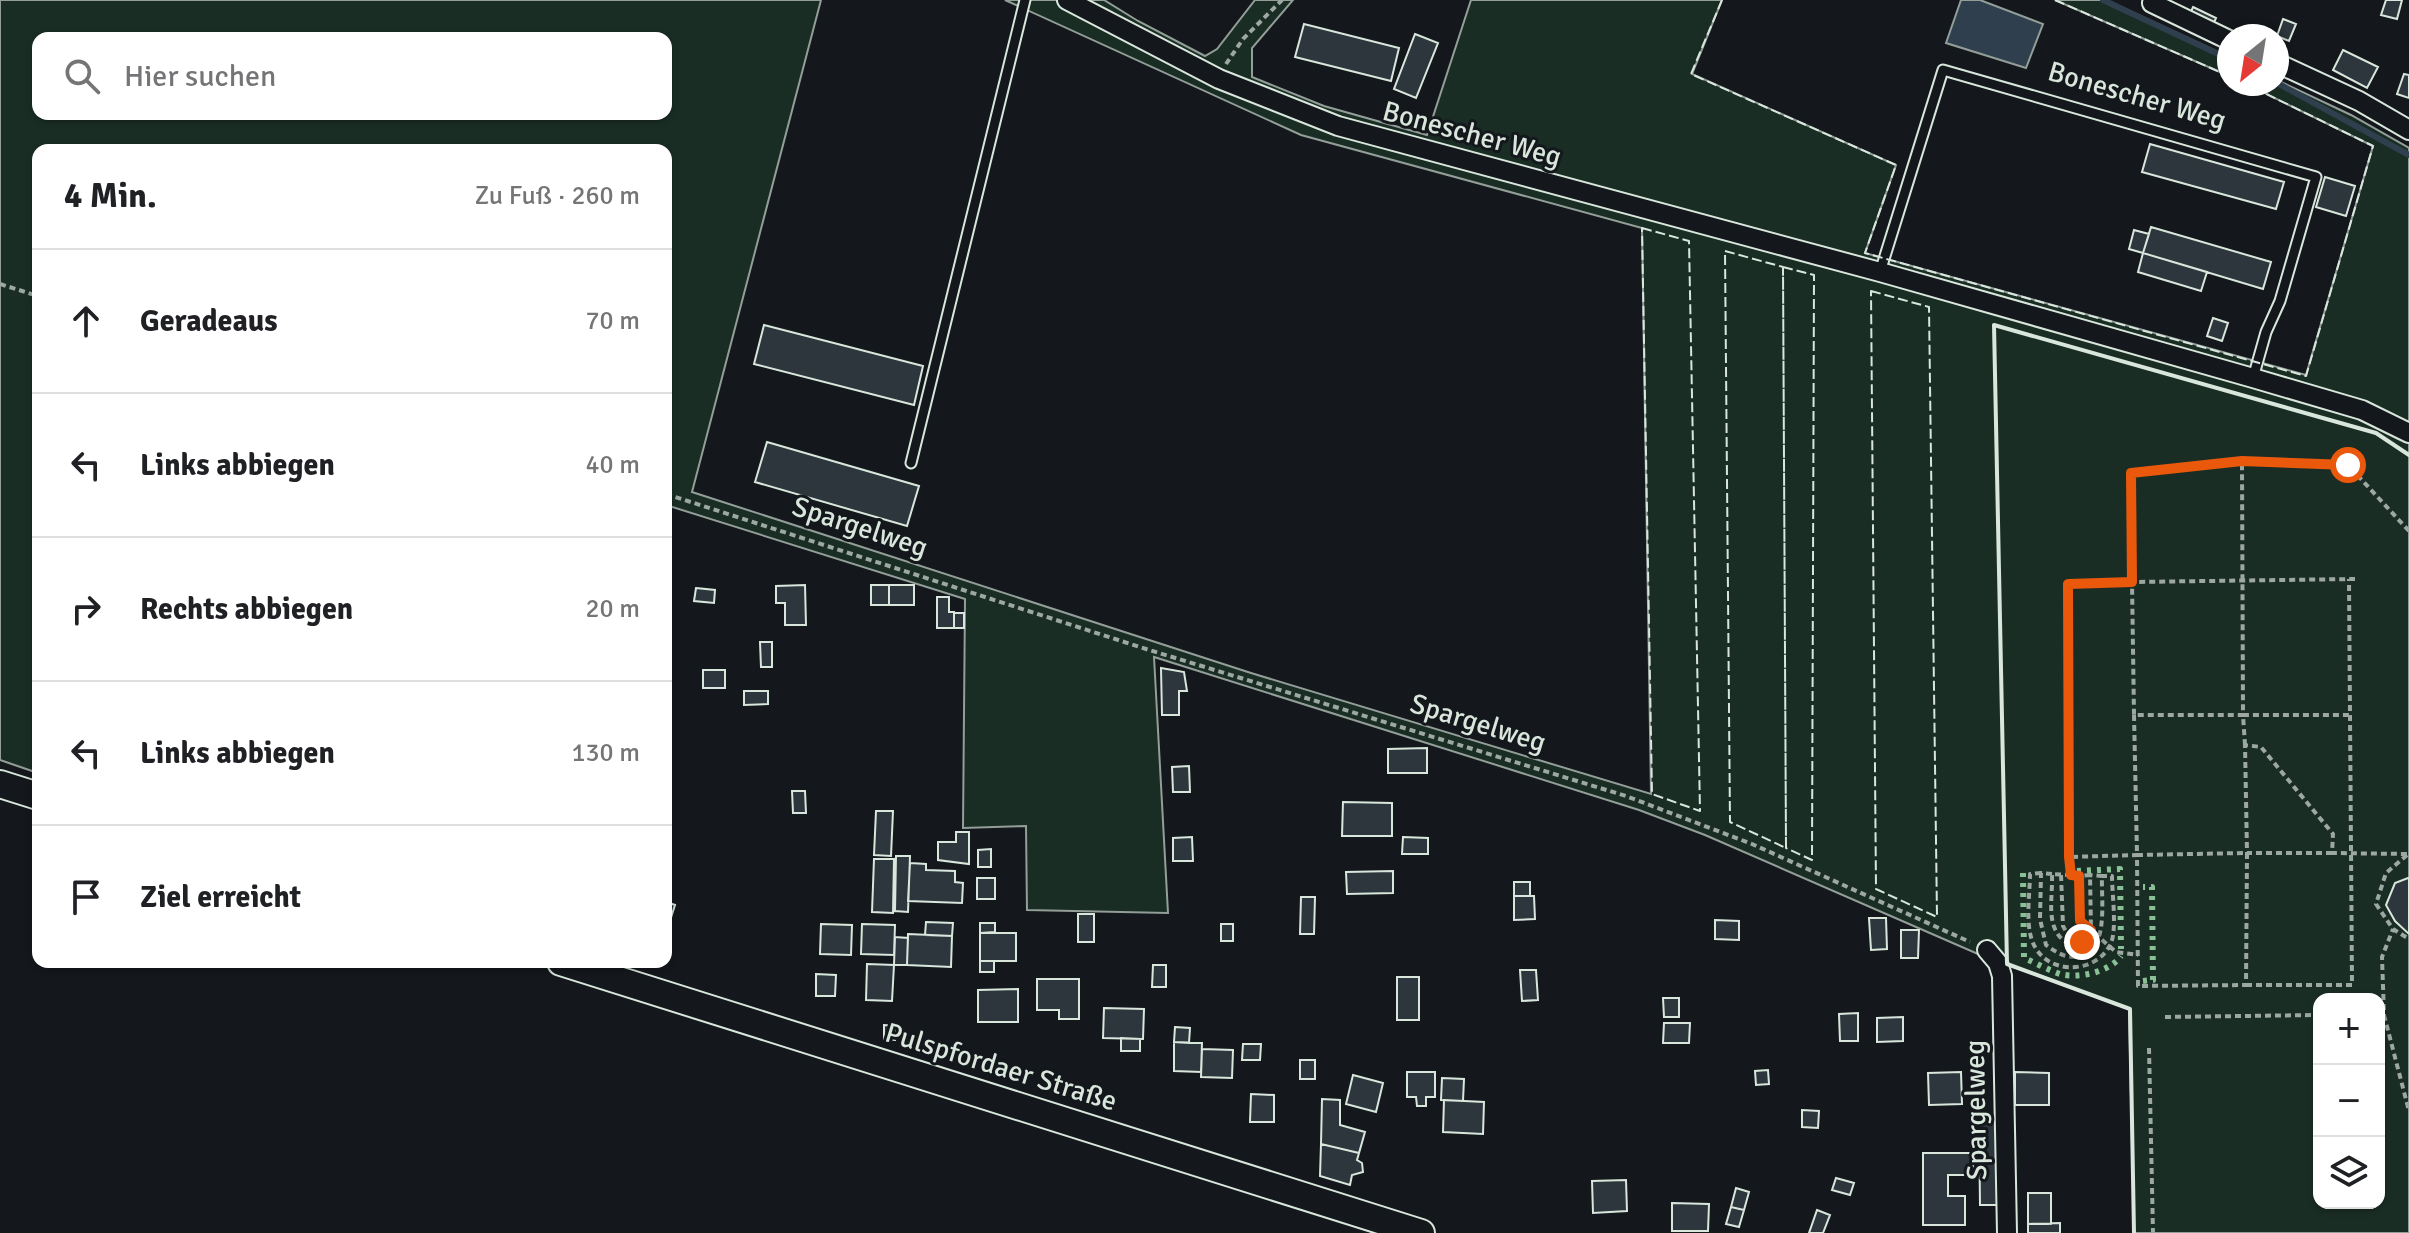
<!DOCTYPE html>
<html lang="de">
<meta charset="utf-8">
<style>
body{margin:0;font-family:Signika,sans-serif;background:#f6f6f6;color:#202124}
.controls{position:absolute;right:24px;bottom:24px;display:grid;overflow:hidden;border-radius:16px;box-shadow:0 2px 6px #0004}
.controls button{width:72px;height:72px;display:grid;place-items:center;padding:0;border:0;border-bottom:2px solid #e0e0e0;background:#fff;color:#202124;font:40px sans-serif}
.compass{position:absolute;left:2217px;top:24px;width:72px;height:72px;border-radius:50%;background:#fff;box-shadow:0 2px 6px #0004;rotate:210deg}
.stop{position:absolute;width:24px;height:24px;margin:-18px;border:6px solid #ea580c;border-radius:50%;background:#fff}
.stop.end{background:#ea580c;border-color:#fff;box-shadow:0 2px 8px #0008}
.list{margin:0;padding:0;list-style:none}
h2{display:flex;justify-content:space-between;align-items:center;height:104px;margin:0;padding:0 32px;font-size:34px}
h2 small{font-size:26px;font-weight:400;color:#757577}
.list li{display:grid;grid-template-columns:52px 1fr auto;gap:24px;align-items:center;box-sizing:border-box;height:144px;padding:0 32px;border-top:2px solid #e0e0e0}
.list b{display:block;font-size:30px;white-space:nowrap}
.list em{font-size:26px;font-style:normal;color:#757577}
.icon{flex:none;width:44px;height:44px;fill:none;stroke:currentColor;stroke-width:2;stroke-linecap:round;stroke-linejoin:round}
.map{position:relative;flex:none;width:2409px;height:1233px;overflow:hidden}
.search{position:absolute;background:#fff;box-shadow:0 2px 6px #0004;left:32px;top:32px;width:640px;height:88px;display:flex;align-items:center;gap:20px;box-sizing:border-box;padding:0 28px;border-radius:16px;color:#757577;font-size:30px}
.panel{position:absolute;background:#fff;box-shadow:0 2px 6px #0004;left:32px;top:144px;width:640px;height:824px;border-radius:16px}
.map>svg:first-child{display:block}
.green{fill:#1a2d24;stroke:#939e99;stroke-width:2;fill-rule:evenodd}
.water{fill:#2f3f4d;stroke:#939e99;stroke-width:2}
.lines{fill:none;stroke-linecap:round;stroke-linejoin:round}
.stream{stroke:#2f3f4d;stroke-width:6}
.building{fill:#2c363c;stroke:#d8e6dc;stroke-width:2}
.lane-casing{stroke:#d8e6dc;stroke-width:13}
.street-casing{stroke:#d8e6dc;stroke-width:22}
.secondary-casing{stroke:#d8e6dc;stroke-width:30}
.path{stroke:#9da8a2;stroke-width:4;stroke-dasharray:6 4;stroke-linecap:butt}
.lane{stroke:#14181c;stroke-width:9}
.street{stroke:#14181c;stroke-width:18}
.secondary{stroke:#14181c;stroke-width:26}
.hedge{stroke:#8ac095;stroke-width:6;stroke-dasharray:4 6;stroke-linecap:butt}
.fence{stroke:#d8e6dc;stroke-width:2;stroke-dasharray:10 4;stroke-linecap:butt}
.wall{stroke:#d8e6dc;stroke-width:4}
.route{stroke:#ea580c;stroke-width:10}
.labels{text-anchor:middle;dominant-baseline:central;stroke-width:6;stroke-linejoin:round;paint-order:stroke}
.street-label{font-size:28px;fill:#d8e6dc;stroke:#14181c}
</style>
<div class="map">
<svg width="2409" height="1233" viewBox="0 0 2409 1233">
<rect width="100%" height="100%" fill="#14181c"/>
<path class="green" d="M 0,0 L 821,0 L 692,492 L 1251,673 L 1651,794 L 1642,228 L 1301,135 L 1005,0 L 1104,0 L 1138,21 L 1205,56 L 1217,49 L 1255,0 L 1293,0 L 1252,48 L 1252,77 L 1324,106 L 1427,135 L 1471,0 L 1722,0 L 1692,74 L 1896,165 L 1865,253 L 2306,375 L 2373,146 L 2246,84 L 2277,84 L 2277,80 L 2351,115 L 2409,148 L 2409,1233 L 2134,1233 L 2129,1009 L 1978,954 L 1705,835 L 1639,810 L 1154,657 L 1168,913 L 1027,910 L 1026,826 L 963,828 L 965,599 L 666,505 L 666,150 L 38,150 L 38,773 L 0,760 ZM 38,38 L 666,38 L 666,114 L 38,114 ZM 2319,999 L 2379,999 L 2379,1203 L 2319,1203 Z
M 2055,0 L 2106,0 L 2229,57 L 2229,76 Z"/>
<path class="water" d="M 1961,0 L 1980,0 L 2043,24 L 2026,68 L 1946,43 Z"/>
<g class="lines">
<path class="stream" d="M 2103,0 L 2229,59
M 2277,83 L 2409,155"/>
</g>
<path class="building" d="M 2386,0 L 2402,0 L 2397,19 L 2381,15 Z
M 2193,7 L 2216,18 L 2212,27 L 2189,16 Z
M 2283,19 L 2296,24 L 2289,41 L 2277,36 Z
M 1304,24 L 1399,48 L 1391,81 L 1295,57 Z
M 1415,34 L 1438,43 L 1416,98 L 1394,89 Z
M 2343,50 L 2378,67 L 2367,88 L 2333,70 Z
M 2404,74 L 2409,75 L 2409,98 L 2397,94 Z
M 2150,144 L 2284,182 L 2276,209 L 2142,172 Z
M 2325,177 L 2355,186 L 2346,216 L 2316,207 Z
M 2151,227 L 2271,262 L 2263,289 L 2143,253 Z
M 2134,230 L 2149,234 L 2143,253 L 2129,249 Z
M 2143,253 L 2207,272 L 2201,291 L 2138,272 Z
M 2213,318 L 2228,323 L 2222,341 L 2207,336 Z
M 764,325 L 923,366 L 914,405 L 754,364 Z
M 767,442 L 919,486 L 907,526 L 755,482 Z
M 805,585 L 806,625 L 785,625 L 785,603 L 776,603 L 776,586 Z
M 871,585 L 889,585 L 889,605 L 871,605 Z
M 889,585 L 914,585 L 914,605 L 889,605 Z
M 696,588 L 715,590 L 714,603 L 694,601 Z
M 937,597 L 949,597 L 949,612 L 954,612 L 954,628 L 937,628 Z
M 954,613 L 964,613 L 964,628 L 954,628 Z
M 760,642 L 772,642 L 772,667 L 761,667 Z
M 1161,668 L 1184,672 L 1187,691 L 1179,691 L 1179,715 L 1162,715 Z
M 703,670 L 725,670 L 725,688 L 703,688 Z
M 744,691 L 768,691 L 768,704 L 744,705 Z
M 1427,748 L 1427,773 L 1388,773 L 1388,749 Z
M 1189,766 L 1190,792 L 1173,792 L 1172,767 Z
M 792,791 L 805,791 L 806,813 L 793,813 Z
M 1343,802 L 1392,803 L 1392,836 L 1342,836 Z
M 876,811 L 893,811 L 891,856 L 874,855 Z
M 956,832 L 969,832 L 969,864 L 938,860 L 938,842 L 956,842 Z
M 1192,837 L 1193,861 L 1173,861 L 1173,838 Z
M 1403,837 L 1428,838 L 1428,854 L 1402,854 Z
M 991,849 L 991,867 L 978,867 L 978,850 Z
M 896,856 L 910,856 L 908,912 L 895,911 Z
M 874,859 L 894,859 L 893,913 L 872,912 Z
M 910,863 L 926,864 L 926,870 L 955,871 L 955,882 L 963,883 L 962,903 L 908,901 Z
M 1393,871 L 1393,893 L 1347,894 L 1346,872 Z
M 977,878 L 995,878 L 995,899 L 977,899 Z
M 2408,878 L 2409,878 L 2409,934 L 2395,921 L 2386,905 L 2395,883 Z
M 1514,882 L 1530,882 L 1530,896 L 1514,896 Z
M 1514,896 L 1534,896 L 1535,919 L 1514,920 Z
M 1301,897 L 1315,897 L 1314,934 L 1300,934 Z
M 666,902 L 675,905 L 668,927 L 666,926 Z
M 1078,914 L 1094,914 L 1094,942 L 1078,942 Z
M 1869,918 L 1886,918 L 1887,949 L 1871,950 Z
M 1715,920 L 1739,921 L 1739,940 L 1715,939 Z
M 926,922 L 953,923 L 952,936 L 925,935 Z
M 980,923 L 995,923 L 995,932 L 980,933 Z
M 821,924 L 852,925 L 851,955 L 820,954 Z
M 862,924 L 895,925 L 894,955 L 861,954 Z
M 1221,924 L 1233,924 L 1233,941 L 1221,941 Z
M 1901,930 L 1919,930 L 1918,958 L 1901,958 Z
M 980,933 L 1016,933 L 1016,961 L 980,961 Z
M 908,934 L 952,936 L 951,967 L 907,965 Z
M 895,937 L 908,938 L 907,965 L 894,965 Z
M 980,961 L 994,961 L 994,972 L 980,972 Z
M 867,964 L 894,965 L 892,1001 L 866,1000 Z
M 1153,965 L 1166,965 L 1166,987 L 1152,987 Z
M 1520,970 L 1536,970 L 1538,1000 L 1522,1001 Z
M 816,974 L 836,975 L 835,996 L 816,996 Z
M 1397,977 L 1419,977 L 1419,1020 L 1397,1020 Z
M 1037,979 L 1079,979 L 1079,1019 L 1059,1019 L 1059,1010 L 1037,1010 Z
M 1018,989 L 1018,1022 L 978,1022 L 978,990 Z
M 1663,998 L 1679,998 L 1679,1017 L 1664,1017 Z
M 1104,1008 L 1144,1009 L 1143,1039 L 1103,1038 Z
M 1858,1013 L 1858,1041 L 1840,1041 L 1839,1014 Z
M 1903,1017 L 1903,1041 L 1877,1042 L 1877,1018 Z
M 1664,1023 L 1690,1023 L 1689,1043 L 1663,1043 Z
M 884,1025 L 895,1026 L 895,1040 L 884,1039 Z
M 1175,1027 L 1190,1028 L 1189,1043 L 1174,1042 Z
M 1121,1038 L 1140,1039 L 1140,1051 L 1121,1051 Z
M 1174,1042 L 1202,1043 L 1201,1072 L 1174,1071 Z
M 1243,1044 L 1261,1044 L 1260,1060 L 1242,1060 Z
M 1202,1049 L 1233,1050 L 1232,1078 L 1201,1077 Z
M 1300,1060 L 1315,1060 L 1315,1079 L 1300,1079 Z
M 1768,1070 L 1769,1084 L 1756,1085 L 1755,1071 Z
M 1407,1072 L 1435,1072 L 1435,1097 L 1426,1097 L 1426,1106 L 1417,1106 L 1416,1097 L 1407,1097 Z
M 1961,1072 L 1962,1104 L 1929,1105 L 1928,1073 Z
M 2015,1072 L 2049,1073 L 2049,1105 L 2015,1105 Z
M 1353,1075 L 1383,1083 L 1376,1112 L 1346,1104 Z
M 1442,1078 L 1464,1079 L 1463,1101 L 1441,1100 Z
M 1251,1094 L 1274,1095 L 1274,1122 L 1250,1122 Z
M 1322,1099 L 1340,1100 L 1340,1125 L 1365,1132 L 1359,1153 L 1321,1144 Z
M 1444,1100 L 1484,1102 L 1483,1134 L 1443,1132 Z
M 1802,1110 L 1819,1111 L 1818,1128 L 1802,1127 Z
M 1999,1120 L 2000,1205 L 1980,1205 L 1979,1121 Z
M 1321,1144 L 1359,1153 L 1357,1160 L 1362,1163 L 1363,1172 L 1352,1175 L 1350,1185 L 1320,1176 Z
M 1923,1153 L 1973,1153 L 1973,1175 L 1948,1175 L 1948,1196 L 1965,1196 L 1965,1225 L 1923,1225 Z
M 1836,1178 L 1854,1183 L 1850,1195 L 1832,1190 Z
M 1626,1180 L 1627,1211 L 1593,1213 L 1592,1181 Z
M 1736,1188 L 1749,1192 L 1744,1210 L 1731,1207 Z
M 2028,1193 L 2051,1193 L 2051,1224 L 2028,1224 Z
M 1672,1203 L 1709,1204 L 1708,1231 L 1672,1231 Z
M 1731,1207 L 1744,1210 L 1739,1227 L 1726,1224 Z
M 1817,1210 L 1830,1215 L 1823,1233 L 1809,1233 Z
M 2060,1223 L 2060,1233 L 2028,1233 L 2028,1224 Z"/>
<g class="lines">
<defs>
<path id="lane" d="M 1880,272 L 1943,70 L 2316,177 L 2280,301 L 2266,332 L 2253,378
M 911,463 L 1025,0"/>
<path id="street" d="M 1067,0 L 1219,79 L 1338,126 L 1880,272 L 2253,378 L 2362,410 L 2409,433
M 2152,3 L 2229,40
M 2277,63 L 2359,101 L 2409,130
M 1987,950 L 1998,963 L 2002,976 L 2007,1233"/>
<path id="secondary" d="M 0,784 L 38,796
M 561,962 L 1421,1233"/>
</defs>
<use href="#lane" class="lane-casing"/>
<use href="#street" class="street-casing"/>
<use href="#secondary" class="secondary-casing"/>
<path class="path" d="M 1226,64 L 1243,39 L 1282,0
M 0,284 L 38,296
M 2242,461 L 2348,465 L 2409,531
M 666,494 L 1146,649 L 1626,796 L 1752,844 L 1970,942
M 2134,715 L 2137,855 L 2247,853 L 2246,985 L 2138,986 L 2137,855 L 2069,857 L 2068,584 L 2132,582 L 2131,473 L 2242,461 L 2243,715 L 2134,715 L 2132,582 L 2355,579
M 2245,745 L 2243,715 L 2352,715
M 2332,853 L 2247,853 L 2245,745 L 2261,747 L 2333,834 L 2332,853 L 2408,854
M 2407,855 L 2386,873 L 2376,904 L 2393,929 L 2409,939
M 2069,857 L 2071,875 L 2079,876 L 2080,921 L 2116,952 L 2138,955
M 2041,873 L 2030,874 C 2030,895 2024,928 2035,947 C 2051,976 2098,973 2111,943 C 2117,929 2112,893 2112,876 L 2102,876
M 2052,874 L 2041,873 L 2040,919 L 2046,945 C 2057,953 2066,959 2081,956 C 2109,950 2101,899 2102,876 L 2090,875
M 2061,875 L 2063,926 L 2068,935 L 2076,936 L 2084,924
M 2071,875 L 2052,874 C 2053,902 2043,933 2073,946 L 2089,937 L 2091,930 L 2090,875 L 2079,876
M 2246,985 L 2352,985 L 2349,579
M 2379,1015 L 2384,1015 L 2382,957 L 2393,929
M 2384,1015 L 2409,1111
M 2165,1017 L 2319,1015
M 2149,1048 L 2153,1233"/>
<use href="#lane" class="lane"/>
<use href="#street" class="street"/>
<use href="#secondary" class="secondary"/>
<path class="hedge" d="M 2077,871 L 2120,869 L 2121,949
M 2023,873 L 2024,958 C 2036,963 2048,970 2060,974 C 2078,979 2110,972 2121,956
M 2143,981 L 2153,980 L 2152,887 L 2143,887"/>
<path class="fence" d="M 1722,0 L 1691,74 L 1896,165 L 1865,253 L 2306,376 L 2373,146 L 2246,84
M 2055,0 L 2229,76
M 1642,228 L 1689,241 L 1700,811 L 1652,794 Z
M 1725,251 L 1783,267 L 1786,848 L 1730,822 Z
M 1783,267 L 1814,275 L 1812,860 L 1786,848 Z
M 1871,291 L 1929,307 L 1937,917 L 1876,889 Z"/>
<path class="wall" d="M 2134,1233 L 2130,1009 L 2007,964 L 1994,325 L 2376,433 L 2409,455"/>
</g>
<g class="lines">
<path class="route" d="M 2082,942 L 2089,937 L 2091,930 L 2080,921 L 2079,876 L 2071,875 L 2069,857 L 2068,584 L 2132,582 L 2131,473 L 2242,461 L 2348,465"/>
</g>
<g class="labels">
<g class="street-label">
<text transform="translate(2137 96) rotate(16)">Bonescher Weg</text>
<text transform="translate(1472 134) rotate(15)">Bonescher Weg</text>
<text transform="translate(860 527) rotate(18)">Spargelweg</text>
<text transform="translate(1478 723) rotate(17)">Spargelweg</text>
<text transform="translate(1001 1067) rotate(17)">Pulspfordaer Straße</text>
<text transform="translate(1976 1110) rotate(-91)">Spargelweg</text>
</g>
</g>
</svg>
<div class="controls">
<button>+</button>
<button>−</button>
<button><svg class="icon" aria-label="layers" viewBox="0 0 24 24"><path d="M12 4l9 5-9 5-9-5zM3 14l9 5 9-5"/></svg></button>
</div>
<svg class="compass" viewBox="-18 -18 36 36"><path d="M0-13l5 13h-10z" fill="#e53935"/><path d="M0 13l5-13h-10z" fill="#757577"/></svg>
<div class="stop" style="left:2348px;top:465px"></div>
<div class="stop end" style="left:2082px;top:942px"></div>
<div class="search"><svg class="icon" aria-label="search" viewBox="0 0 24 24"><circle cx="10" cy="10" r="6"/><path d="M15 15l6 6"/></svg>Hier suchen</div>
<section class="panel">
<h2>4 Min.<small>Zu Fuß · 260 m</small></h2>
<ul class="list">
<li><svg class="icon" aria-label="ahead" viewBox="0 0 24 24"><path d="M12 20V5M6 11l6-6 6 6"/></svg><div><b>Geradeaus</b></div><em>70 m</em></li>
<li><svg class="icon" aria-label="left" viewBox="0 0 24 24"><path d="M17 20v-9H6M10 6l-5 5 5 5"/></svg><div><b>Links abbiegen</b></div><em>40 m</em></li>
<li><svg class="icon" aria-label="right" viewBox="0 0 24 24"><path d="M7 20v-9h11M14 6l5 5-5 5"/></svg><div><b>Rechts abbiegen</b></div><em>20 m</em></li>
<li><svg class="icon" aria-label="left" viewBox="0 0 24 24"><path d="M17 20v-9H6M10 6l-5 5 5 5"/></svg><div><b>Links abbiegen</b></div><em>130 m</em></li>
<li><svg class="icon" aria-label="arrive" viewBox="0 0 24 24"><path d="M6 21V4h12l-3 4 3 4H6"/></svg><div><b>Ziel erreicht</b></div></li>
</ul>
</section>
</div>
